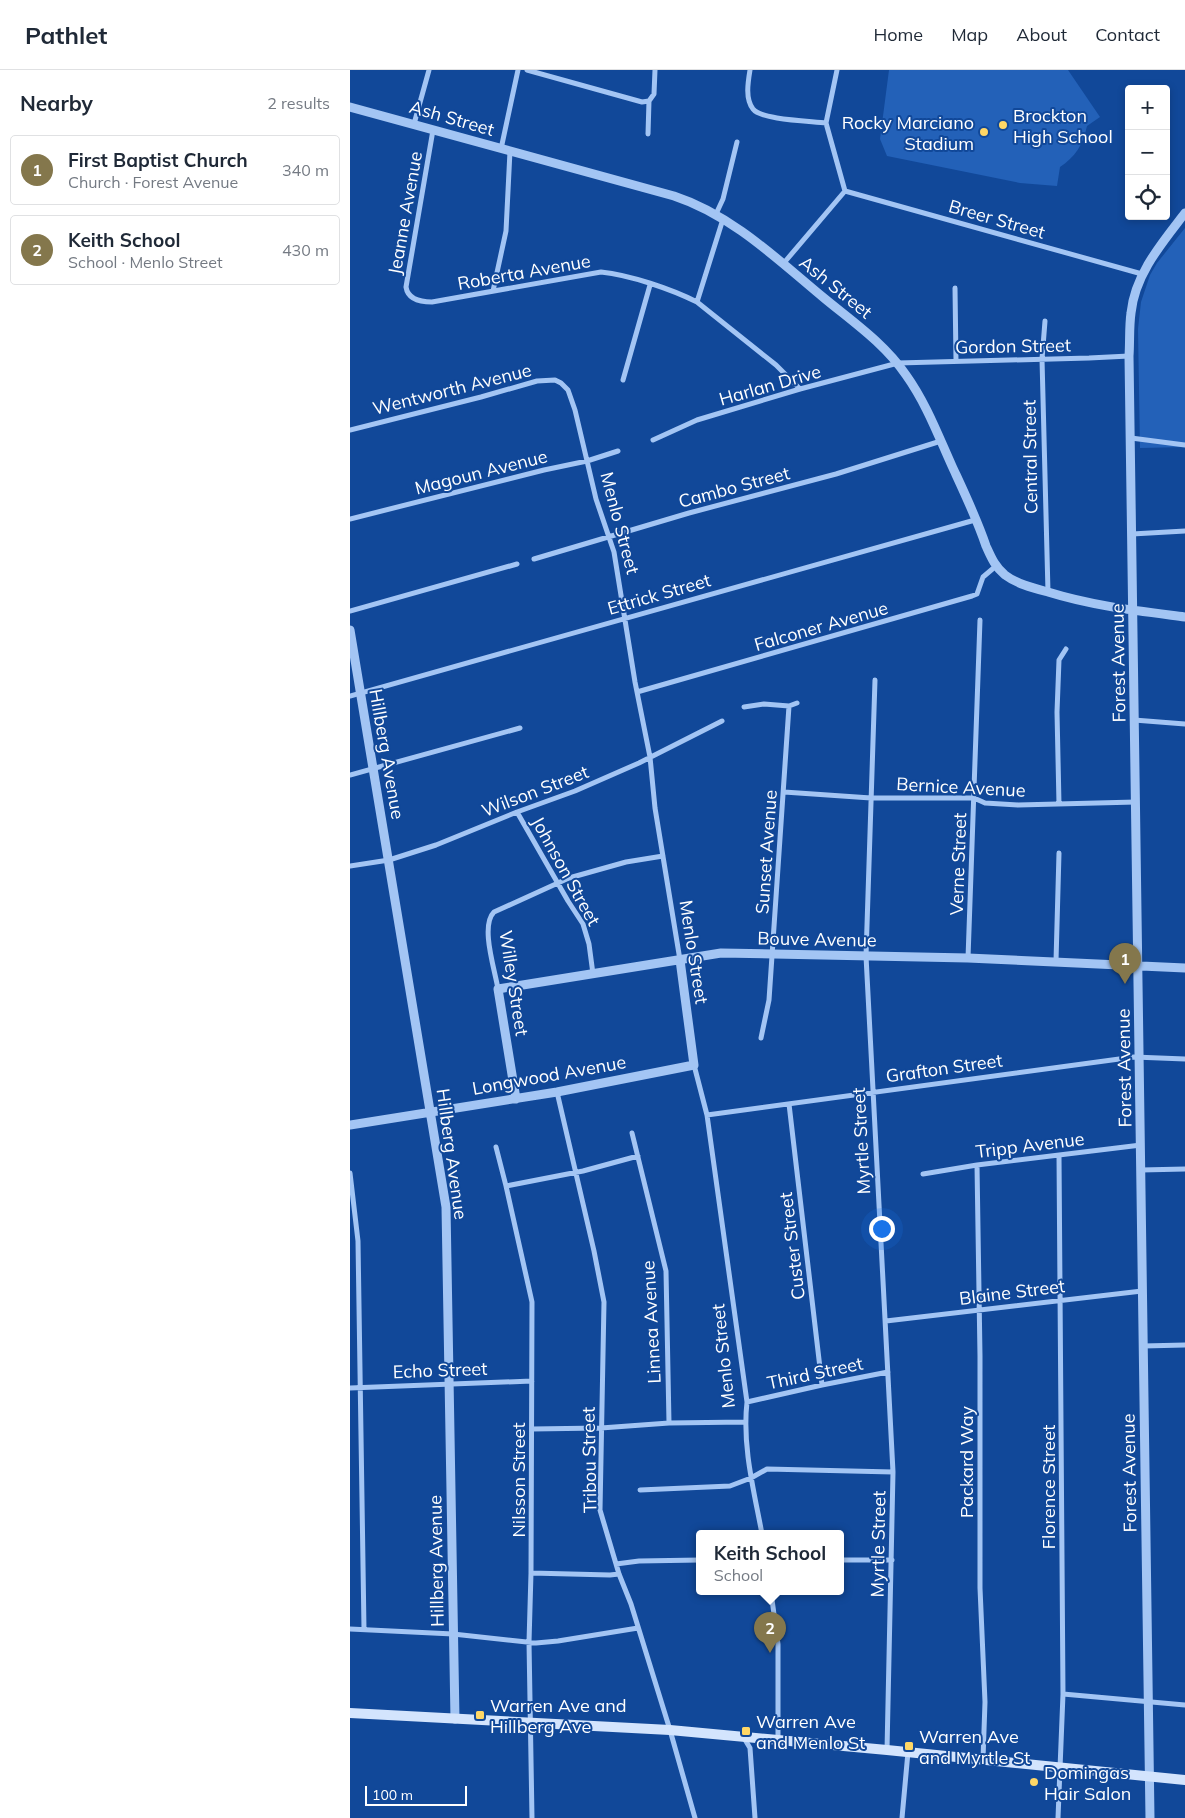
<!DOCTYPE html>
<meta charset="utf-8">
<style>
body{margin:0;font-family:Mulish,sans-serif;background:#f6f6f7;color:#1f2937}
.controls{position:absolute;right:15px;top:15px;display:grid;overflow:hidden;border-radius:5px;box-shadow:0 2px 8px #0003}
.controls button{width:45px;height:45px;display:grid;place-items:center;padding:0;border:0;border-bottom:1px solid #e0e1e3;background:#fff;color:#1f2937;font:25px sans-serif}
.scale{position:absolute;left:15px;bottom:12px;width:102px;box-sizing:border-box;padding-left:5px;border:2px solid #fff;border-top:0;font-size:14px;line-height:18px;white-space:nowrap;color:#fff;-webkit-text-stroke:4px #114899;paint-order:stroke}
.you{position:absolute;left:531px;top:1158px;width:18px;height:18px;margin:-12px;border:4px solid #fff;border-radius:50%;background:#1a73e8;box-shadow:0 0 0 8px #1a73e833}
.badge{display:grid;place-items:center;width:32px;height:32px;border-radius:50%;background:#84774c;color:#fff;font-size:16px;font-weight:700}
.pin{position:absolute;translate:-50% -41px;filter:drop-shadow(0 1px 2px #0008)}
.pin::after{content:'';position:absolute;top:26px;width:18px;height:15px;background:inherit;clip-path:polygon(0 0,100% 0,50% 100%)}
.popup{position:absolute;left:346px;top:1460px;width:148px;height:65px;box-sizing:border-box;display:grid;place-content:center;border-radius:5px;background:#fff;filter:drop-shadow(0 1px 4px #0005);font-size:16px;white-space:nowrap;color:#747a83}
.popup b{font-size:19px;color:#1f2937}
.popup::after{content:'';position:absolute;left:50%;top:100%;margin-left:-10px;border:10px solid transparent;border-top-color:#fff}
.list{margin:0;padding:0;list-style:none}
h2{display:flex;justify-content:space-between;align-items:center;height:65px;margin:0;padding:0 20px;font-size:21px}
h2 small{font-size:16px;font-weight:400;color:#747a83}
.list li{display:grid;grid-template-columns:32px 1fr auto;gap:15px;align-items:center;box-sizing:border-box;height:70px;margin:0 10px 10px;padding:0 10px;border:1px solid #e0e1e3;border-radius:5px}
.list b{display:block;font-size:19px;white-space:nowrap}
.list p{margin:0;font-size:16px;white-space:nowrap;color:#747a83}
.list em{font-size:16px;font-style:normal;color:#747a83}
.icon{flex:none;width:28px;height:28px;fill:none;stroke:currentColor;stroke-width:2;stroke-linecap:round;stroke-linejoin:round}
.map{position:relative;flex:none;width:835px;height:1748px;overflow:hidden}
header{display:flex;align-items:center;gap:30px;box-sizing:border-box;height:70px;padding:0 25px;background:#fff;border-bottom:1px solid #e0e1e3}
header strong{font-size:24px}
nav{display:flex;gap:28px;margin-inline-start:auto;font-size:18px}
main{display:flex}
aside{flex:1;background:#fff}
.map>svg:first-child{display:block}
.green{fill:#2361b8}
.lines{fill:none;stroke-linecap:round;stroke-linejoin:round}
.minor{stroke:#a3c5f4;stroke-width:5}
.tertiary{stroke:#a3c5f4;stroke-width:9}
.secondary{stroke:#d3e4fd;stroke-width:10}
.poi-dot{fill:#ffd766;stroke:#114899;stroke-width:2}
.labels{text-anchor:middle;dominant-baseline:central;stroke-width:4;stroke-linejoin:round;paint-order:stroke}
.poi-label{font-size:18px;fill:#fff;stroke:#114899;text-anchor:start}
.street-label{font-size:18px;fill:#fff;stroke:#114899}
</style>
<header>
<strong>Pathlet</strong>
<nav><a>Home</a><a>Map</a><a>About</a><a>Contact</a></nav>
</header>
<main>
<aside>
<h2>Nearby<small>2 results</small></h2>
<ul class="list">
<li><span class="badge">1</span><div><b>First Baptist Church</b><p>Church · Forest Avenue</p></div><em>340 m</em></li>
<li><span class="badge">2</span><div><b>Keith School</b><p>School · Menlo Street</p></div><em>430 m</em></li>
</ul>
</aside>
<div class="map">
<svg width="835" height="1748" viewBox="0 0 835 1748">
<rect width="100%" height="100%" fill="#114899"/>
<path class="green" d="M 539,0 L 718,0 L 750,47 L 737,56 C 733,75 725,87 710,97 L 707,116 L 670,113 L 537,86 L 530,69 Z
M 835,158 L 835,377 L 790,378 L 788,259 L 791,232 L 800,205 L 807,193 Z"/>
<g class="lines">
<path class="minor" d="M 177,0 L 292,32 L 299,31
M 400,0 C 398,12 395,29 403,39 C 411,50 461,51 476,53 L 487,0
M 476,53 L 495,121
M 64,54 L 79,0
M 83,60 L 56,217 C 58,230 71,232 82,232 L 251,202 C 280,205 321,219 347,232
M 298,64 L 299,31 L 304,24 L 305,0
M 151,79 L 168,0
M 495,121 L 792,204
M 366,144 L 373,129 L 387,72
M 373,149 L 347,232 L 426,295 L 450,319
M 433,194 L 495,121
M 605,218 L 606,291
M 143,221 L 156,161 L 160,81
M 695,251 L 692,289 L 698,522
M 273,310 L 300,215
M 0,360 L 131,327 L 187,311 L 205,310 L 211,313 L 218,320 L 225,340 L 246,429 L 264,482 L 285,612 L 300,687 L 305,738 L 330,890
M 781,368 L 835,375
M 303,370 L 347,350 L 450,319 L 548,293 L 739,288 L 779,286
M 0,449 L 194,400 L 237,391 L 268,381
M 782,464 L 835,461
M 184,489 L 339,443 L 486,404 L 591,371
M 0,541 L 167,494
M 525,610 L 516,886 L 543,1402 L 537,1680
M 287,622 L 622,526 L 627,524 L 633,507 L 646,496
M 0,626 L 625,450
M 394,637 L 414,634 L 439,636
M 784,650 L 835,654
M 0,705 L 170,658
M 434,722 L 521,728 L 624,728 L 635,733 L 668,735 L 786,732
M 709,734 L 707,642 L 709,590 L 716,579
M 167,742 L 218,831 L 233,854 L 239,874 L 243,904
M 0,796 L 39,790 L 86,775 L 167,742 L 225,721 L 289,693 L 372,651
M 618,888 L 630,550
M 706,891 L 709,783
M 148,919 C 145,900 130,856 144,842 L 219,808 L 276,792 L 313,786
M 411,968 L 419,930 L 439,636 L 447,633
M 344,995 L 357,1045 L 397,1332 C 392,1376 404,1421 412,1464
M 207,1022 L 244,1181 L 254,1232 L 250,1440 L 269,1504 L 281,1534 L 320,1660 L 345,1748
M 439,1034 L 472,1315
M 357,1045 L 784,987 L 835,989
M 282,1063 L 316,1201 L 319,1353
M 146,1077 L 156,1116 L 182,1232 L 181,1503 L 179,1572 L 182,1748
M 627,1095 L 630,1286 L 630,1518 L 635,1632 L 633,1689
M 791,1100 L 835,1099
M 0,1103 L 8,1171 L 14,1559
M 573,1104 L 627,1095 L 791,1075
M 156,1116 L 233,1101 L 288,1086
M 536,1251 L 792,1221
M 793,1276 L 835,1275
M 0,1318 L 182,1311
M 397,1332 L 472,1315 L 538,1302
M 182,1359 L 251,1358 L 319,1353 L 395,1352
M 290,1420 L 380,1416 L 401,1408 L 417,1399 L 543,1402
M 490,1490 L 542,1490
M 266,1494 L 289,1491 L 350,1490
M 181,1503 L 260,1505 L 269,1504
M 421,1522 L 428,1574 L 428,1669
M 0,1559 L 103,1564 L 186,1573 L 208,1571 L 288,1558
M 713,1624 L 835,1635
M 394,1668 L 400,1678 L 405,1748
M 552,1748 L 558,1682
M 708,1748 L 713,1624 L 709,1085"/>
<path class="tertiary" d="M 0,37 L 324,126 C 382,145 428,190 474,228 C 503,252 534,273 556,305 C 576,333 588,365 602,396 C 614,422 627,449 636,476 C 641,487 645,497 655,505 C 667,514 683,518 698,522 C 743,536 789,541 835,547
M 0,560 L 96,1137 L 105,1649
M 166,1029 L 148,919 L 371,883 L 618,888 L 835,898
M 0,1055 L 207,1022 L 344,995 L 330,890
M 800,1748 L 779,286 C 780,272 779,257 781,243 C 785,204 812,173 835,143"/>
<path class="secondary" d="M 0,1643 L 320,1660 L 537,1680 L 835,1710"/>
</g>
<g class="poi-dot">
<circle cx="653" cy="55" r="5"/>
<circle cx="634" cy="62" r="5"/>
<rect x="125" y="1640" width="10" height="10" rx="2.5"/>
<rect x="391" y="1656" width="10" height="10" rx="2.5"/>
<rect x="554" y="1671" width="10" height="10" rx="2.5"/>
<circle cx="684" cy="1712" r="5"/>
</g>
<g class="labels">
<g class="poi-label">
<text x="663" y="45">Brockton<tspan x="663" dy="21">High School</tspan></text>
<text x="624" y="52" text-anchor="end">Rocky Marciano<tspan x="624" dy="21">Stadium</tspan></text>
<text x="140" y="1635">Warren Ave and<tspan x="140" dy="21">Hillberg Ave</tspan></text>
<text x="406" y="1651">Warren Ave<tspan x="406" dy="21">and Menlo St</tspan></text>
<text x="569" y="1666">Warren Ave<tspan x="569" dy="21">and Myrtle St</tspan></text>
<text x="694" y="1702">Domingas<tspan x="694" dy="21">Hair Salon</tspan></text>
</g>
<g class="street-label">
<text transform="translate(102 48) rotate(16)">Ash Street</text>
<text transform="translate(55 143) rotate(-80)">Jeanne Avenue</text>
<text transform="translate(647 149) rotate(16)">Breer Street</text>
<text transform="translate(174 202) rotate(-10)">Roberta Avenue</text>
<text transform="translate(486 217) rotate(39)">Ash Street</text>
<text transform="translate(663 276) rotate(-1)">Gordon Street</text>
<text transform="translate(420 315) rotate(-16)">Harlan Drive</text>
<text transform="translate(102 319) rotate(-14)">Wentworth Avenue</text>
<text transform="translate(680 387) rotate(-91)">Central Street</text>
<text transform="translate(131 402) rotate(-14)">Magoun Avenue</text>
<text transform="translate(384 417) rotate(-15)">Cambo Street</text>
<text transform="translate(270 453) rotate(75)">Menlo Street</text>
<text transform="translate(309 524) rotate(-16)">Ettrick Street</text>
<text transform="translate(471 556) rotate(-16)">Falconer Avenue</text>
<text transform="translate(768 593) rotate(-91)">Forest Avenue</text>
<text transform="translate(37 684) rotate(80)">Hillberg Avenue</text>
<text transform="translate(611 717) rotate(3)">Bernice Avenue</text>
<text transform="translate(185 721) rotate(-21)">Wilson Street</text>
<text transform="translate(416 782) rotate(-86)">Sunset Avenue</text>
<text transform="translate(608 794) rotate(-88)">Verne Street</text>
<text transform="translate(216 801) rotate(61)">Johnson Street</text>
<text transform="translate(467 869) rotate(1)">Bouve Avenue</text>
<text transform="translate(344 882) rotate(81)">Menlo Street</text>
<text transform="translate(164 913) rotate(81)">Willey Street</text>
<text transform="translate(594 998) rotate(-8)">Grafton Street</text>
<text transform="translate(774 998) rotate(-91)">Forest Avenue</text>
<text transform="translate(199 1005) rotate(-10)">Longwood Avenue</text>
<text transform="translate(511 1071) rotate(-93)">Myrtle Street</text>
<text transform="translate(680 1075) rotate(-7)">Tripp Avenue</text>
<text transform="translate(102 1084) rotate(82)">Hillberg Avenue</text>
<text transform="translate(442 1176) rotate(-97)">Custer Street</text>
<text transform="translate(662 1222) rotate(-7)">Blaine Street</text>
<text transform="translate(301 1252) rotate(-93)">Linnea Avenue</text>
<text transform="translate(373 1286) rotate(-96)">Menlo Street</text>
<text transform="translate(90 1300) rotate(-2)">Echo Street</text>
<text transform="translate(465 1303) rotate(-12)">Third Street</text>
<text transform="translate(239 1390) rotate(-91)">Tribou Street</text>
<text transform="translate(616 1392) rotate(-90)">Packard Way</text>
<text transform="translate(779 1403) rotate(-91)">Forest Avenue</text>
<text transform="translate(168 1410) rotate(-90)">Nilsson Street</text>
<text transform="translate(698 1417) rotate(-90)">Florence Street</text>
<text transform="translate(528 1474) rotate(-89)">Myrtle Street</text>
<text transform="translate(86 1491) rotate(-91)">Hillberg Avenue</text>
</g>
</g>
</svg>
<div class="controls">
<button>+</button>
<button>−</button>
<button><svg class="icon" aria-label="locate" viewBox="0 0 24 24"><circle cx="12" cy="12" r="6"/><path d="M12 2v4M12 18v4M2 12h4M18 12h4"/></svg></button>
</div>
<div class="scale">100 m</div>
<div class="you"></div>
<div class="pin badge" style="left:775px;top:914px">1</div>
<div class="pin badge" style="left:420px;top:1583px">2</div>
<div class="popup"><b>Keith School</b>School</div>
</div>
</main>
